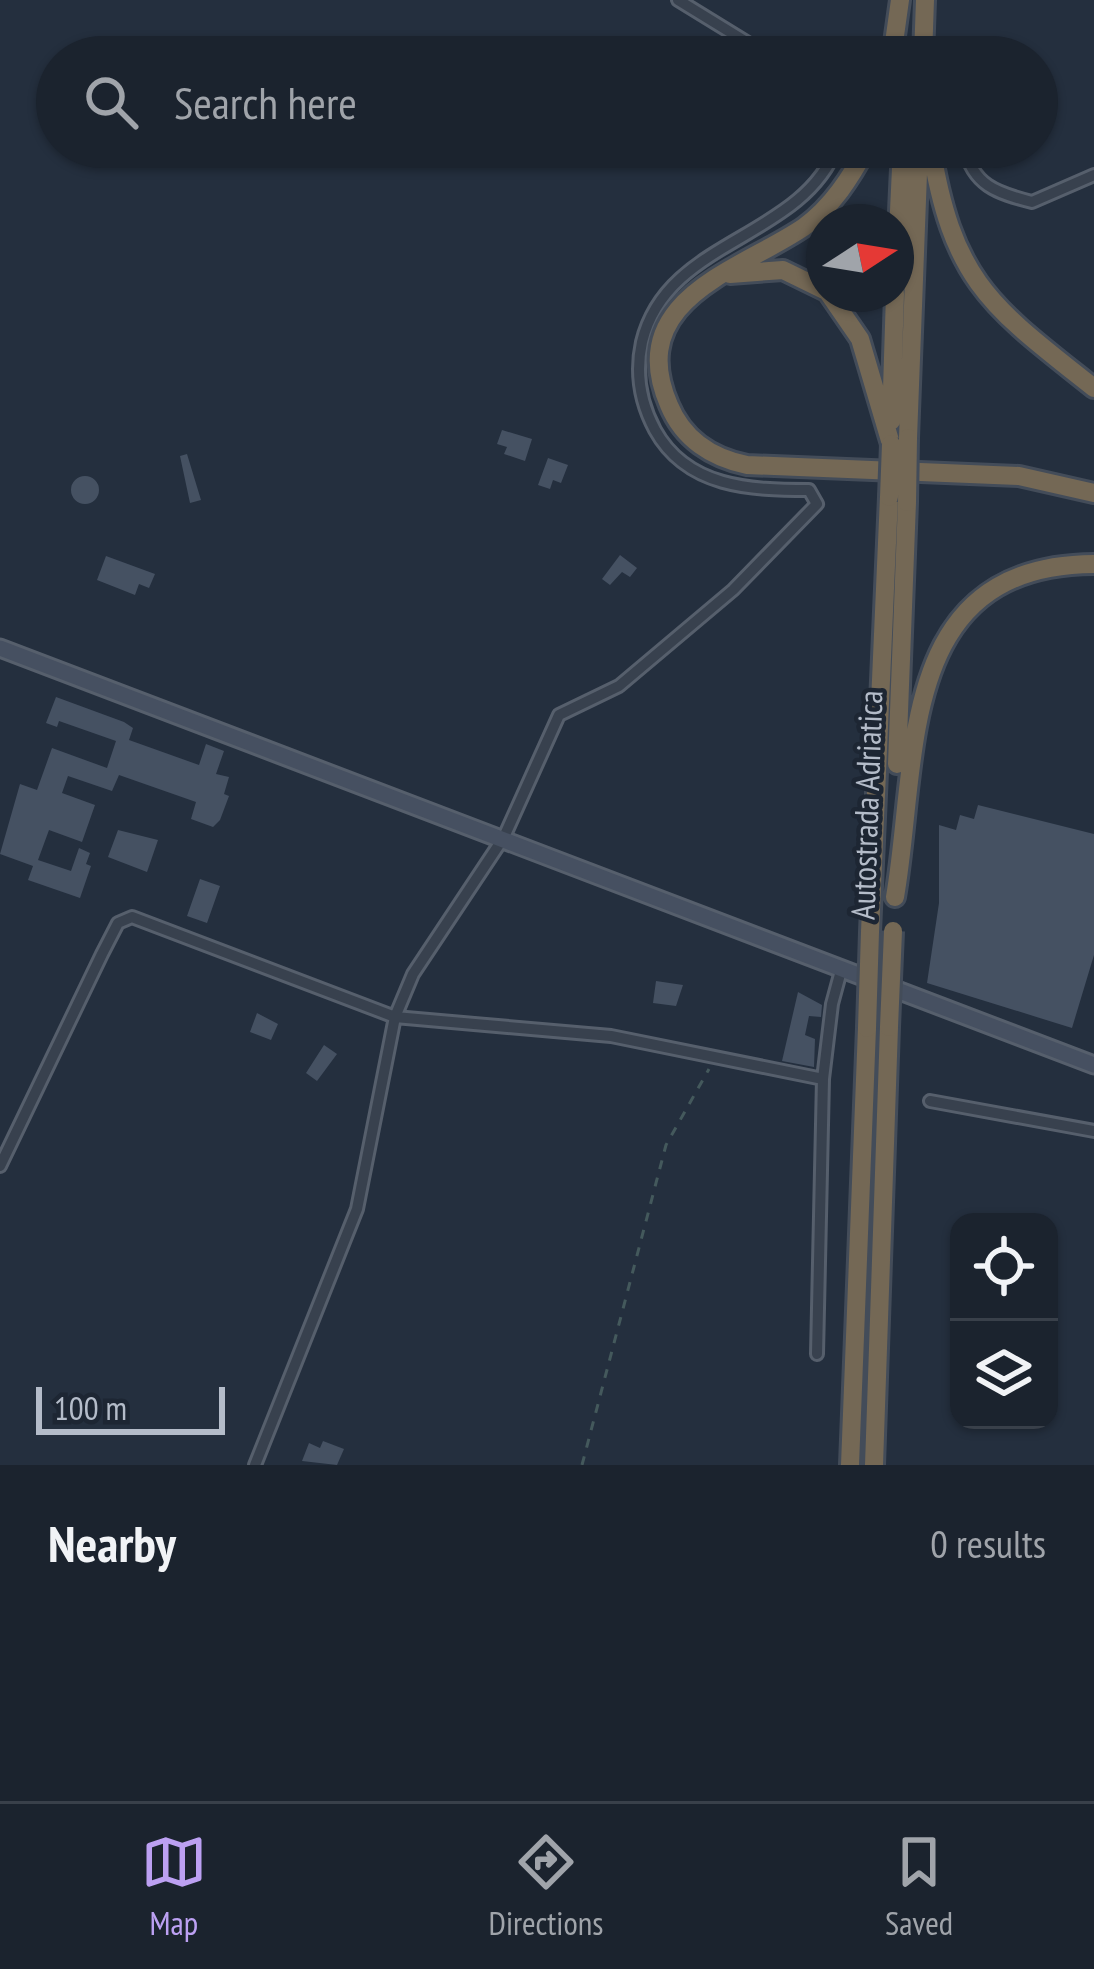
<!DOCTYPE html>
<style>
body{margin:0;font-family:"PT Sans Narrow",sans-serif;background:#242b36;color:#f1f3f6}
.controls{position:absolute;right:36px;bottom:36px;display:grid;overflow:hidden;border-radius:24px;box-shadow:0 3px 9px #0004}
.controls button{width:108px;height:108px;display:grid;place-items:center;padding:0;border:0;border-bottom:3px solid #39404a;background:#1b232e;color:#f1f3f6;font:60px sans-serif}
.compass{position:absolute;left:806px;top:204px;width:108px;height:108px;border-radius:50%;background:#1b232e;box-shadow:0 3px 9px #0004;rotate:78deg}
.scale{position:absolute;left:36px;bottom:30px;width:189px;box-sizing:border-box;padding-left:12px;border:6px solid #b4bcc9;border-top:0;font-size:33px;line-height:42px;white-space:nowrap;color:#b4bcc9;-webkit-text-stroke:9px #1d2633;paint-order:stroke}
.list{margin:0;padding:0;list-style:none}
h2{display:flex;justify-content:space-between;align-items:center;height:156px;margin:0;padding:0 48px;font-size:51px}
h2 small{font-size:39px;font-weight:400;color:#a0a4aa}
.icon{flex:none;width:66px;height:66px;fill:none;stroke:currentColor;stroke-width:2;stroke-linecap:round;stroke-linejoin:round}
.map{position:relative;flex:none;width:1094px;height:1465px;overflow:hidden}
.search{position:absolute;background:#1b232e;box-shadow:0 3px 9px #0004;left:36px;right:36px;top:36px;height:132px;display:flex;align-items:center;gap:30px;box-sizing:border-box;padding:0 42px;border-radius:66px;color:#a0a4aa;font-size:45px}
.sheet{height:336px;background:#1b232e}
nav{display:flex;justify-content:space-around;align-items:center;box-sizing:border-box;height:168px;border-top:3px solid #39404a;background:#1b232e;font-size:33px;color:#a0a4aa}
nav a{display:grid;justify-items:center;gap:6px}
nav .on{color:#bca0f2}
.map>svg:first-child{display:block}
.building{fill:#455162}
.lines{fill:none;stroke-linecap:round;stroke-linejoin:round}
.street-tunnel{stroke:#3a4453;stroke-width:10;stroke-dasharray:10 5;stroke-linecap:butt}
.street-casing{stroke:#565f6c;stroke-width:16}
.secondary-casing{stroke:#565f6c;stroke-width:21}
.highway-casing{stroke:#434c59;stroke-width:24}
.path{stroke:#44595c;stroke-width:3;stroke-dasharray:9 9;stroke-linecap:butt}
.street{stroke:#38414e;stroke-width:10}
.secondary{stroke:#465061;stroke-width:15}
.highway{stroke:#746855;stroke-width:18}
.highway-bridge-casing{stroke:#434c59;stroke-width:24;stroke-linecap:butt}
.highway-bridge{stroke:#746855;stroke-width:18}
.labels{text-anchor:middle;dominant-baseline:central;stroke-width:9;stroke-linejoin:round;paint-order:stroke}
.street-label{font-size:33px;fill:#b4bcc9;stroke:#1d2633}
</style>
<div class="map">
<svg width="1094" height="1465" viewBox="0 0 1094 1465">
<rect width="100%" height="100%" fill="#242f3e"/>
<path class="building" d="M 502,430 L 532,439 L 525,461 L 504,454 L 507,447 L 497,444 Z
M 187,454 L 201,500 L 190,503 L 180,456 Z
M 548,458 L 568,465 L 561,483 L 553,480 L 550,489 L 538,485 Z
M71 490a14 14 0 1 1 28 0a14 14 0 1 1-28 0Z
M 620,555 L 637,568 L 630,577 L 622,572 L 610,585 L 602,579 Z
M 106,556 L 155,574 L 149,588 L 139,584 L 135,595 L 97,580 Z
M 56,697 L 124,722 L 133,728 L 129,740 L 199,765 L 206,744 L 224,751 L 216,774 L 229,777 L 224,794 L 229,796 L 220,820 L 213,827 L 191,819 L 196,802 L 119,775 L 112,791 L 68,776 L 62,793 L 95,805 L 82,842 L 49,830 L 38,860 L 71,871 L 79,848 L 90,853 L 86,864 L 91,866 L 80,898 L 28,880 L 33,866 L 0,854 L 20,784 L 37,790 L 52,748 L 107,768 L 116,741 L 59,721 L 57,727 L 46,723 Z
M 978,805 L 1094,834 L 1094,955 L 1072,1028 L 927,983 L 939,903 L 939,825 L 956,830 L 960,815 L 974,819 Z
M 118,830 L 158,840 L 147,872 L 108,857 Z
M 200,879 L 220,886 L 207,923 L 187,916 Z
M 656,981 L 683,985 L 676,1006 L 653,1003 Z
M 798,992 L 822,1005 L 821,1017 L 809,1016 L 805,1035 L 815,1039 L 814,1067 L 782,1061 Z
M 257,1013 L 278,1024 L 271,1040 L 250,1032 Z
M 324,1045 L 337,1054 L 317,1081 L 306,1073 Z
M 323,1441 L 344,1449 L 337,1465 L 302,1461 L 309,1443 L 320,1448 Z"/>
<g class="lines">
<path class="street-tunnel" d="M 888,52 L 939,53"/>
<defs>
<path id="street" d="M 678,0 L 761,51
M 755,47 L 788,56 L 878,51
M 939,53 L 960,57
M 964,147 C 973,185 996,193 1032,202 L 1094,175
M 823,1079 L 832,1004 L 842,967
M 930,1101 L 1094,1131
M 0,1166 L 102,954 L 118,923 L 132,917 L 395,1017 L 357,1209 L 255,1465
M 817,1354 L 823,1079 L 611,1036 L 395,1017 L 413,974 L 504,837 L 559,715 L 619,686 L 733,590 L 817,504 L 809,490 C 751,490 687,488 655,430 C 640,402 635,374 642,342 C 667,238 800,241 837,147"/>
<path id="secondary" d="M 0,648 L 1094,1065"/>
<path id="highway" d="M 892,57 L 900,0
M 923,57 L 925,0
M 867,147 C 851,177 832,207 804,227 C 741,270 623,299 669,405 C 683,439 712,458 747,465 L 1019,476 L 1094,493
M 931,147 C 953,283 992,307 1094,388
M 730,274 L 783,270 L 824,290
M 896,275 L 902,147
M 829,294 L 860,339 L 891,444
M 891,421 L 895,294
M 908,438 L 919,147
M 897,764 L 907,502
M 895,897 C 919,759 895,565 1094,564
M 870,932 L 889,497
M 850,1465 L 867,1028
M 874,1465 L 889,1027"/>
</defs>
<use href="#street" class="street-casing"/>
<use href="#secondary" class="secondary-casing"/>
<use href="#highway" class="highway-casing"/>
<path class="path" d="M 582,1465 L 666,1145 L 709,1069"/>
<use href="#street" class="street"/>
<use href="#secondary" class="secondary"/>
<use href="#highway" class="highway"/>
<defs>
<path id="highway-bridge" d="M 889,497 L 891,444
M 907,502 L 908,438
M 889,1027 L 893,931
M 867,1028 L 870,932"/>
</defs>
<use href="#highway-bridge" class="highway-bridge-casing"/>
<use href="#highway-bridge" class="highway-bridge"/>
</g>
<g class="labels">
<g class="street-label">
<text transform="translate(866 805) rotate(-88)">Autostrada Adriatica</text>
</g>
</g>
</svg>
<div class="controls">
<button><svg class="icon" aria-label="locate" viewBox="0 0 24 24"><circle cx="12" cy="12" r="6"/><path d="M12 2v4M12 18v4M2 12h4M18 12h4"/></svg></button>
<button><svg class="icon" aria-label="layers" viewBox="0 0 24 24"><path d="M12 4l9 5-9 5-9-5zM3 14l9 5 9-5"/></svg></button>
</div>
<svg class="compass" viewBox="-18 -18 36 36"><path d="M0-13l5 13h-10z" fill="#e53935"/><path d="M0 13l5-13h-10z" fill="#a0a4aa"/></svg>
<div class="scale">100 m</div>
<div class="search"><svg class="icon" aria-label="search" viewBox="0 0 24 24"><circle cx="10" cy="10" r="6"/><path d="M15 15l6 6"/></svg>Search here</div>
</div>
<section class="sheet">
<h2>Nearby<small>0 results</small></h2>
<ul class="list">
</ul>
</section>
<nav>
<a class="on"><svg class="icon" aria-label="map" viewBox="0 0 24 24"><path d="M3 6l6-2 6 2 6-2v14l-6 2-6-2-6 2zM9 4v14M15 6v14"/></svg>Map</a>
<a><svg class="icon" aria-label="directions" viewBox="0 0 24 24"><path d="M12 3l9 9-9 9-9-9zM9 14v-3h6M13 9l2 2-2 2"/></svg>Directions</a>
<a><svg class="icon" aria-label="saved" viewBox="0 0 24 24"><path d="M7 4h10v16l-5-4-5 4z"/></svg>Saved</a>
</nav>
